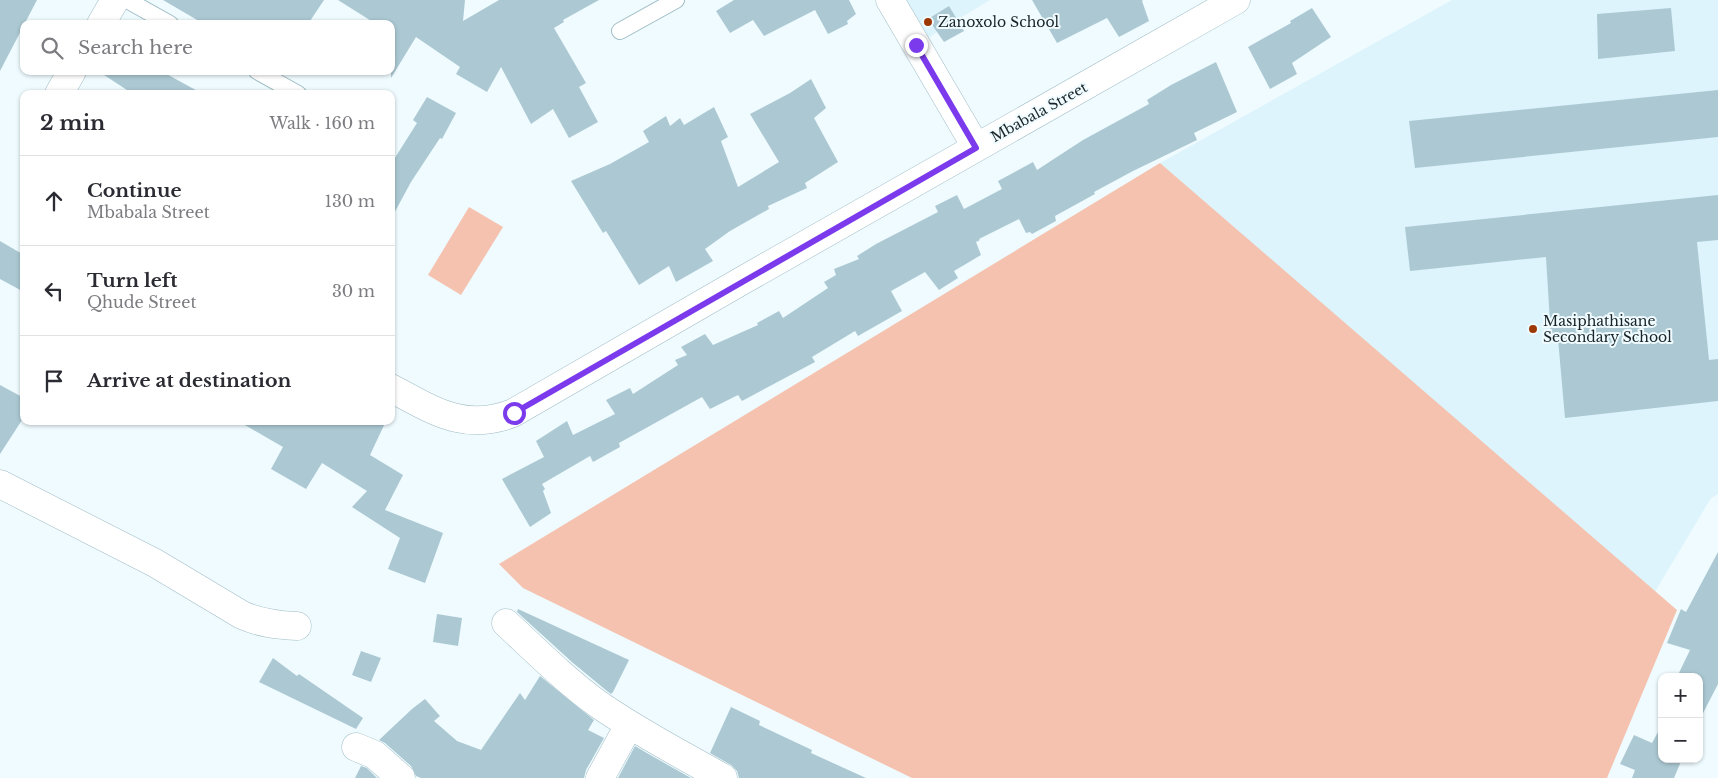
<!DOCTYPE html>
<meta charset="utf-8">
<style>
body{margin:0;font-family:"Libre Baskerville",serif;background:#f2f2f3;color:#2b2b33}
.controls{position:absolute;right:15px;bottom:15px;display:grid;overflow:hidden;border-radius:10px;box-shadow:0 1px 4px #0004}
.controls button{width:45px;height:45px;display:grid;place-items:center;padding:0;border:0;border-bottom:1px solid #e1e1e2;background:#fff;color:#2b2b33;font:25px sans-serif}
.stop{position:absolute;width:15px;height:15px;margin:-11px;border:4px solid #7c3aed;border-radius:50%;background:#fff}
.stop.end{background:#7c3aed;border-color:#fff;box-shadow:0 1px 5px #0008}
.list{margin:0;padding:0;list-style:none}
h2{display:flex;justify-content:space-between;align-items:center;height:65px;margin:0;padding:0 20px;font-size:21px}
h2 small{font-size:16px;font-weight:400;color:#7c7c81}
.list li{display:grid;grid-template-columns:32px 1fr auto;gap:15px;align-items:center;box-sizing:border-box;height:90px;padding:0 20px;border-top:1px solid #e1e1e2}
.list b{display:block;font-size:19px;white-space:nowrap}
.list p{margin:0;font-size:16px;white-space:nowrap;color:#7c7c81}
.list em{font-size:16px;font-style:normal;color:#7c7c81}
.icon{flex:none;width:28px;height:28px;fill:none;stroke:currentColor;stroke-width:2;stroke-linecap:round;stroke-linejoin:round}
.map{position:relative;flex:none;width:1718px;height:778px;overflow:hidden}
.search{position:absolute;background:#fff;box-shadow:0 1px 4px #0004;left:20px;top:20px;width:375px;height:55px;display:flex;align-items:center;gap:12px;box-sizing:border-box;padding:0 18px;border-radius:10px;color:#7c7c81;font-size:19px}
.panel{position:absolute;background:#fff;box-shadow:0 1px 4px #0004;left:20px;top:90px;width:375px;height:335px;border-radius:10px}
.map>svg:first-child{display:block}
.built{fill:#ddf4fc}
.green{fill:#f5c2af}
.building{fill:#acc9d3}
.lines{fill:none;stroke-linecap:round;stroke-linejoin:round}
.service-casing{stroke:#a0bdc6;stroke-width:18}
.minor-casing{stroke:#a0bdc6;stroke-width:29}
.service{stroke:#fff;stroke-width:16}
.minor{stroke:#fff;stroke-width:28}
.route{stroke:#7c3aed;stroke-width:6}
.poi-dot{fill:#9c3804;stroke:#effbff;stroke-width:2}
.labels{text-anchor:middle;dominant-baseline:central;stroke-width:4;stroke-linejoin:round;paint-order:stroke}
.poi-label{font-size:14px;fill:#172326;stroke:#effbff;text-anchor:start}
.street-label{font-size:14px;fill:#172326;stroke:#effbff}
</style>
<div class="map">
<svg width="1718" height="778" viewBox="0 0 1718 778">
<rect width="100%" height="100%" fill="#effbff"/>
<path class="built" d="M 890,0 L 990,0 L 916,45 Z
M 1452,0 L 1718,0 L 1718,494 L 1711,498 L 1653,595 L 1160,163 Z"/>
<path class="green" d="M 1160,163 L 1677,610 L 1607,778 L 912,778 L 523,588 L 499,564 Z
M 469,207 L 503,227 L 461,295 L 428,275 Z"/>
<path class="building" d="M 0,0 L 37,0 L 0,71 Z
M 163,0 L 324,0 L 308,24 L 204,24 Z
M 338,0 L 465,0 L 463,21 L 499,0 L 599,0 L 563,20 L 564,22 L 554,28 L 586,83 L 579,87 L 598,122 L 569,138 L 553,109 L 531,124 L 501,67 L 487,92 L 456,74 L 460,67 L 416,37 L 391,78 L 391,24 L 376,24 Z
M 734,0 L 849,0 L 856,14 L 847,21 L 848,24 L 828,34 L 815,10 L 764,36 L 753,20 L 730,33 L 716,11 Z
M 1032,0 L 1143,0 L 1142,1 L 1149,21 L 1119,37 L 1107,18 L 1057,43 Z
M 949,6 L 964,31 L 944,42 L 928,19 Z
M 1312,8 L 1331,37 L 1292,63 L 1297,74 L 1270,89 L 1248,47 L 1291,23 L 1290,21 Z
M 1671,8 L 1675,51 L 1598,59 L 1597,14 Z
M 1216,62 L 1237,112 L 1194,133 L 1197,140 L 1133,171 L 1094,192 L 1095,194 L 1055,216 L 1056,221 L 1032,234 L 1030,232 L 1026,233 L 1019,219 L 979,239 L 980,240 L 976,242 L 981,255 L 954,271 L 958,278 L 939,290 L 925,272 L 891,291 L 902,311 L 858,336 L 855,331 L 812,357 L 815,362 L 742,401 L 738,395 L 710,409 L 702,397 L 619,443 L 620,447 L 593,462 L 590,456 L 542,484 L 545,489 L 543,491 L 551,513 L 530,527 L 502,479 L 544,457 L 536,441 L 567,421 L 573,435 L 615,414 L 606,400 L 630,388 L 633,394 L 678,365 L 675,360 L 687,355 L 681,347 L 705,334 L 713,345 L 758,325 L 757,323 L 779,311 L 783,318 L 828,288 L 824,282 L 836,275 L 834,269 L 859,259 L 857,256 L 876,244 L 938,212 L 935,206 L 957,195 L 964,209 L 1002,189 L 998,181 L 1033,162 L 1037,170 L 1083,140 L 1149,104 L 1147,100 L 1171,85 Z
M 98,71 L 161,71 L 203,94 L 133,94 Z
M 811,79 L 826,108 L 814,118 L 838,162 L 805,183 L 807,188 L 768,206 L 769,209 L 730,231 L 705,249 L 713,261 L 676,282 L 669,266 L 639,285 L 606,231 L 603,233 L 571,181 L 610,164 L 649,142 L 643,131 L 666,116 L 670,126 L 680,118 L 684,125 L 714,107 L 728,137 L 721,141 L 738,187 L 779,162 L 750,114 L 790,93 Z
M 1718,90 L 1718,137 L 1415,168 L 1409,121 Z
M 427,97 L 456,113 L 442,139 L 440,138 L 411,182 L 391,219 L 391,164 L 417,123 L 413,120 Z
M 1718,195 L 1718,240 L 1697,242 L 1709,360 L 1718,359 L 1718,401 L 1565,418 L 1558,339 L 1551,339 L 1546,257 L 1410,271 L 1405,227 Z
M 0,241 L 24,255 L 24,292 L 0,279 Z
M 0,385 L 24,398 L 24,417 L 0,454 Z
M 238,421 L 386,421 L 370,455 L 403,475 L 385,510 L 443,533 L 425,583 L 388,569 L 400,538 L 352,507 L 367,491 L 322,463 L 306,489 L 271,469 L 283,447 Z
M 1718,552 L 1718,684 L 1699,721 L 1699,677 L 1677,677 L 1690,650 L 1667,643 L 1681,609 L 1686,612 Z
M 518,609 L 629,660 L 613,692 L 611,694 L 607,691 L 573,663 L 517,612 Z
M 437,614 L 462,618 L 458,646 L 433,642 Z
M 361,651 L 381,658 L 371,682 L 352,675 Z
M 273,658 L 297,676 L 299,674 L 363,718 L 356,729 L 259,682 Z
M 540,676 L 594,720 L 588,730 L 604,738 L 586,770 L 584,778 L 421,778 L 416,776 L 411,766 L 385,743 L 379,740 L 412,709 L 425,699 L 440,716 L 434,721 L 457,741 L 481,750 L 520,693 L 525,700 Z
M 731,707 L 760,721 L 759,725 L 812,750 L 811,753 L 866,778 L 739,778 L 737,771 L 731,765 L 710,753 Z
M 1662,725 L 1662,759 L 1682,759 L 1674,778 L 1632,778 L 1635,770 L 1620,764 L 1634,735 L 1652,743 Z
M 635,746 L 652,756 L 691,778 L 618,778 Z
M 361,766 L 367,768 L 377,778 L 355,778 Z"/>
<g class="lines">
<defs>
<path id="service" d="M 127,0 L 170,24
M 620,31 L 676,0
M 257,71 L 298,94"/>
<path id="minor" d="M 890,0 L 976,147
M 101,24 L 115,0
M 59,94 L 72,71
M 391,388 C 434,411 464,432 513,413 L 745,279 L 1236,0
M 0,484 L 155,563 L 242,615 C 260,623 277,625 297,626
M 506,623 C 536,651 565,680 598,704 C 638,732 681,754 723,778
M 356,747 L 375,755 L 401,778
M 600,778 L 629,725"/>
</defs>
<use href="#service" class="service-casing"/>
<use href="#minor" class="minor-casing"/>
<use href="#service" class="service"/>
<use href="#minor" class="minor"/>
</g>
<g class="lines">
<path class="route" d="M 514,413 L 976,148 L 916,45"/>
</g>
<g class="poi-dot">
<circle cx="928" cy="22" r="5"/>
<circle cx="1533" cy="329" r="5"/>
</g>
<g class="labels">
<g class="poi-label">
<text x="938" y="22">Zanoxolo School</text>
<text x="1543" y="321">Masiphathisane<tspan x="1543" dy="16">Secondary School</tspan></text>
</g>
<g class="street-label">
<text transform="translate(1039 112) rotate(-29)">Mbabala Street</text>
</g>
</g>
</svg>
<div class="controls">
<button>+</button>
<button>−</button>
</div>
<div class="stop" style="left:514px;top:413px"></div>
<div class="stop end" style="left:916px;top:45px"></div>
<div class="search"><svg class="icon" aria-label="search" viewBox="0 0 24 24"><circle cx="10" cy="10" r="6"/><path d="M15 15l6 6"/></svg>Search here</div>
<section class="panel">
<h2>2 min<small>Walk · 160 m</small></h2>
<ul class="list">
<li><svg class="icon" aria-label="ahead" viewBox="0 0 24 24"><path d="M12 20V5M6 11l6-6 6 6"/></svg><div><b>Continue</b><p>Mbabala Street</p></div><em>130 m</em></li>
<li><svg class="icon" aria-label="left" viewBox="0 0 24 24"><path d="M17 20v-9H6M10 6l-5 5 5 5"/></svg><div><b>Turn left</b><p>Qhude Street</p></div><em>30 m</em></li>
<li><svg class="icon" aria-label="arrive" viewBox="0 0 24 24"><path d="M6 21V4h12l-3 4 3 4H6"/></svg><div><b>Arrive at destination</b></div></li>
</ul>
</section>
</div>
